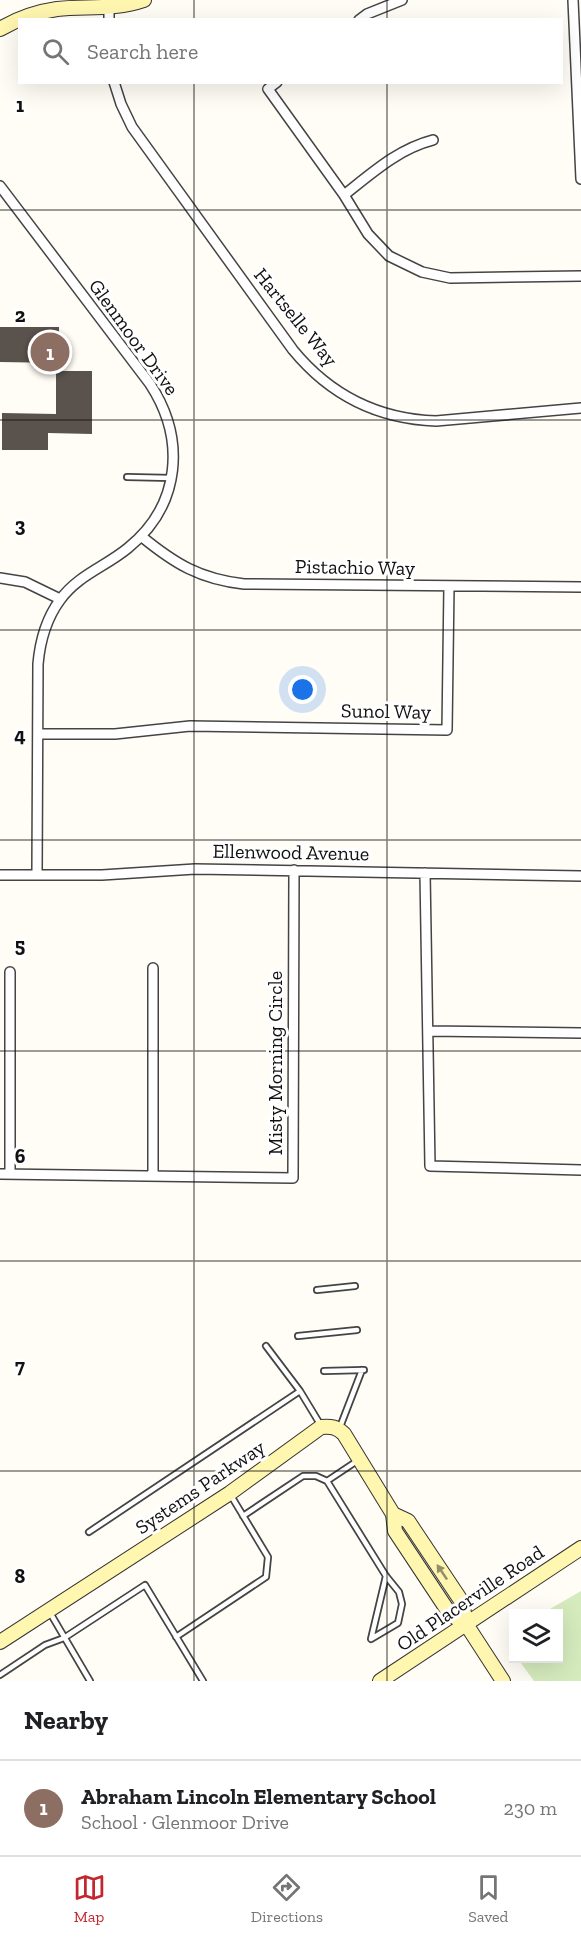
<!DOCTYPE html>
<meta charset="utf-8">
<style>
body{margin:0;font-family:"Zilla Slab",serif;background:#f6f6f6;color:#202124}
.controls{position:absolute;right:18px;bottom:18px;display:grid;overflow:hidden;border-radius:0px;box-shadow:0 6px 24px #0002}
.controls button{width:54px;height:54px;display:grid;place-items:center;padding:0;border:0;border-bottom:2px solid #e0e0e0;background:#fff;color:#202124;font:30px sans-serif}
.you{position:absolute;left:303px;top:690px;width:21px;height:21px;margin:-15px;border:4px solid #fff;border-radius:50%;background:#1a73e8;box-shadow:0 0 0 9px #1a73e833}
.badge{display:grid;place-items:center;width:39px;height:39px;border-radius:50%;background:#c4262e;color:#fff;font-size:20px;font-weight:700}
.pin{position:absolute;translate:-50% -50%;border:3px solid #fff;box-shadow:0 2px 6px #0006}
.list{margin:0;padding:0;list-style:none}
h2{display:flex;justify-content:space-between;align-items:center;height:78px;margin:0;padding:0 24px;font-size:26px}
h2 small{font-size:20px;font-weight:400;color:#757577}
.list li{display:grid;grid-template-columns:39px 1fr auto;gap:18px;align-items:center;box-sizing:border-box;height:96px;padding:0 24px;border-top:2px solid #e0e0e0}
.list b{display:block;font-size:22px;white-space:nowrap}
.list p{margin:0;font-size:20px;white-space:nowrap;color:#757577}
.list em{font-size:20px;font-style:normal;color:#757577}
.icon{flex:none;width:33px;height:33px;fill:none;stroke:currentColor;stroke-width:2;stroke-linecap:round;stroke-linejoin:round}
.map{position:relative;flex:none;width:581px;height:1681px;overflow:hidden}
.search{position:absolute;background:#fff;box-shadow:0 6px 24px #0002;left:18px;right:18px;top:18px;height:66px;display:flex;align-items:center;gap:15px;box-sizing:border-box;padding:0 21px;border-radius:0px;color:#757577;font-size:22px}
.sheet{height:174px;background:#fff}
nav{display:flex;justify-content:space-around;align-items:center;box-sizing:border-box;height:84px;border-top:2px solid #e0e0e0;background:#fff;font-size:16px;color:#757577}
nav a{display:grid;justify-items:center;gap:3px}
nav .on{color:#c4262e}
.map>svg:first-child{display:block}
.green{fill:#d5ebbd}
.building{fill:#5a524d}
.lines{fill:none;stroke-linecap:round;stroke-linejoin:round}
.lane-casing{stroke:#444;stroke-width:8}
.street-casing{stroke:#444;stroke-width:12}
.secondary-casing{stroke:#333;stroke-width:16}
.lane{stroke:#fff;stroke-width:4.5}
.street{stroke:#fff;stroke-width:9}
.secondary{stroke:#fff6b0;stroke-width:14}
.oneway{fill:#948f68}
.grid{fill:none;stroke:#111;stroke-width:1.5;stroke-opacity:0.55}
.labels{text-anchor:middle;dominant-baseline:central;stroke-width:6;stroke-linejoin:round;paint-order:stroke}
.street-label{font-size:20px;fill:#111;stroke:#fff}
.grid-label{font-size:20px;text-anchor:middle;font-weight:bold;fill:#111;stroke:#fff;stroke-width:6;stroke-linejoin:round;paint-order:stroke}
</style>
<div class="map">
<svg width="581" height="1681" viewBox="0 0 581 1681">
<rect width="100%" height="100%" fill="#fffdf5"/>
<path class="green" d="M 581,1591 L 581,1681 L 534,1681 L 518,1659 L 558,1658 L 558,1614 L 543,1613 Z"/>
<path class="building" d="M 0,327 L 59,327 L 59,363 L 0,362 Z
M 56,371 L 92,371 L 92,434 L 48,433 L 48,450 L 2,450 L 2,413 L 56,414 Z"/>
<g class="lines">
<defs>
<path id="lane" d="M 127,477 L 172,478
M 317,1290 L 355,1286
M 298,1336 L 357,1330
M 324,1371 L 364,1370
M 300,1391 L 320,1424
M 340,1427 L 362,1370
M 327,1481 L 386,1576 L 399,1592 L 402,1604 L 398,1623 L 371,1639 L 386,1576
M 243,1516 L 303,1476 L 316,1476 L 327,1481 L 357,1461
M 89,1532 L 300,1391 L 266,1346
M 49,1611 L 90,1681
M 176,1637 L 266,1577 L 268,1557 L 230,1494
M 0,1675 L 45,1645 L 64,1638 L 145,1585 L 203,1681"/>
<path id="street" d="M 573,0 L 581,179
M 109,8 L 109,20
M 359,20 L 367,14 L 402,0
M 114,82 L 121,104 L 132,127 L 293,350 C 330,395 377,419 436,421 L 581,408
M 277,82 L 268,89 L 344,195 L 368,234 L 389,256 L 422,272 L 450,278 L 581,276
M 0,186 L 150,384 C 186,439 181,505 128,548 C 105,567 78,575 60,600 C 46,619 40,641 38,664 L 37,875
M 344,195 C 372,173 398,149 433,140
M 141,536 C 175,564 200,579 244,584 L 581,587
M 0,578 L 25,582 L 60,599
M 38,734 L 115,734 L 190,726 L 447,730 L 449,586
M 425,873 L 430,1166 L 581,1170
M 0,875 L 102,875 L 195,869 L 581,876
M 153,968 L 153,1176
M 10,972 L 10,1174
M 428,1031 L 581,1033
M 0,1174 L 293,1178 L 294,870"/>
<path id="secondary" d="M 0,29 C 17,19 36,12 57,9 C 87,6 115,10 144,0
M 393,1514 L 408,1521 L 462,1602 L 466,1624 L 503,1681
M 0,1642 L 230,1493 L 321,1427 C 331,1426 337,1427 344,1434 L 393,1514 L 395,1531 L 450,1614 L 466,1624
M 380,1681 L 581,1548"/>
</defs>
<use href="#lane" class="lane-casing"/>
<use href="#street" class="street-casing"/>
<use href="#secondary" class="secondary-casing"/>
<use href="#lane" class="lane"/>
<use href="#street" class="street"/>
<use href="#secondary" class="secondary"/>
</g>
<defs><path id="oneway-solid" d="M-6-.8H1V-3.2L6.5 0L1 3.2V.8H-6Z" transform="scale(1.5)"/></defs>
<use class="oneway" href="#oneway-solid" transform="translate(442 1572) rotate(-124)"/>
<path class="grid" d="M 194,0 L 194,20M 387,0 L 387,20M 194,82 L 194,1681M 387,82 L 387,1681M 0,210 L 581,210M 0,420 L 581,420M 0,630 L 581,630M 0,840 L 581,840M 0,1051 L 581,1051M 0,1261 L 581,1261M 0,1471 L 581,1471"/>
<g class="labels">
<g class="street-label">
<text transform="translate(296 317) rotate(51)">Hartselle Way</text>
<text transform="translate(134 337) rotate(54)">Glenmoor Drive</text>
<text transform="translate(355 567) rotate(1)">Pistachio Way</text>
<text transform="translate(386 711) rotate(1)">Sunol Way</text>
<text transform="translate(291 852) rotate(1)">Ellenwood Avenue</text>
<text transform="translate(275 1063) rotate(-90)">Misty Morning Circle</text>
<text transform="translate(200 1487) rotate(-34)">Systems Parkway</text>
<text transform="translate(470 1598) rotate(-34)">Old Placerville Road</text>
</g>
</g>
<g class="grid-label">
<text x="20" y="112">1</text>
<text x="20" y="322">2</text>
<text x="20" y="532">3</text>
<text x="20" y="742">4</text>
<text x="20" y="952">5</text>
<text x="20" y="1163">6</text>
<text x="20" y="1373">7</text>
<text x="20" y="1583">8</text>
</g>
</svg>
<div class="controls">
<button><svg class="icon" aria-label="layers" viewBox="0 0 24 24"><path d="M12 4l9 5-9 5-9-5zM3 14l9 5 9-5"/></svg></button>
</div>
<div class="you"></div>
<div class="pin badge" style="left:50px;top:352px;background:#8d6e63">1</div>
<div class="search"><svg class="icon" aria-label="search" viewBox="0 0 24 24"><circle cx="10" cy="10" r="6"/><path d="M15 15l6 6"/></svg>Search here</div>
</div>
<section class="sheet">
<h2>Nearby<small></small></h2>
<ul class="list">
<li><span class="badge" style="background:#8d6e63">1</span><div><b>Abraham Lincoln Elementary School</b><p>School · Glenmoor Drive</p></div><em>230 m</em></li>
</ul>
</section>
<nav>
<a class="on"><svg class="icon" aria-label="map" viewBox="0 0 24 24"><path d="M3 6l6-2 6 2 6-2v14l-6 2-6-2-6 2zM9 4v14M15 6v14"/></svg>Map</a>
<a><svg class="icon" aria-label="directions" viewBox="0 0 24 24"><path d="M12 3l9 9-9 9-9-9zM9 14v-3h6M13 9l2 2-2 2"/></svg>Directions</a>
<a><svg class="icon" aria-label="saved" viewBox="0 0 24 24"><path d="M7 4h10v16l-5-4-5 4z"/></svg>Saved</a>
</nav>
